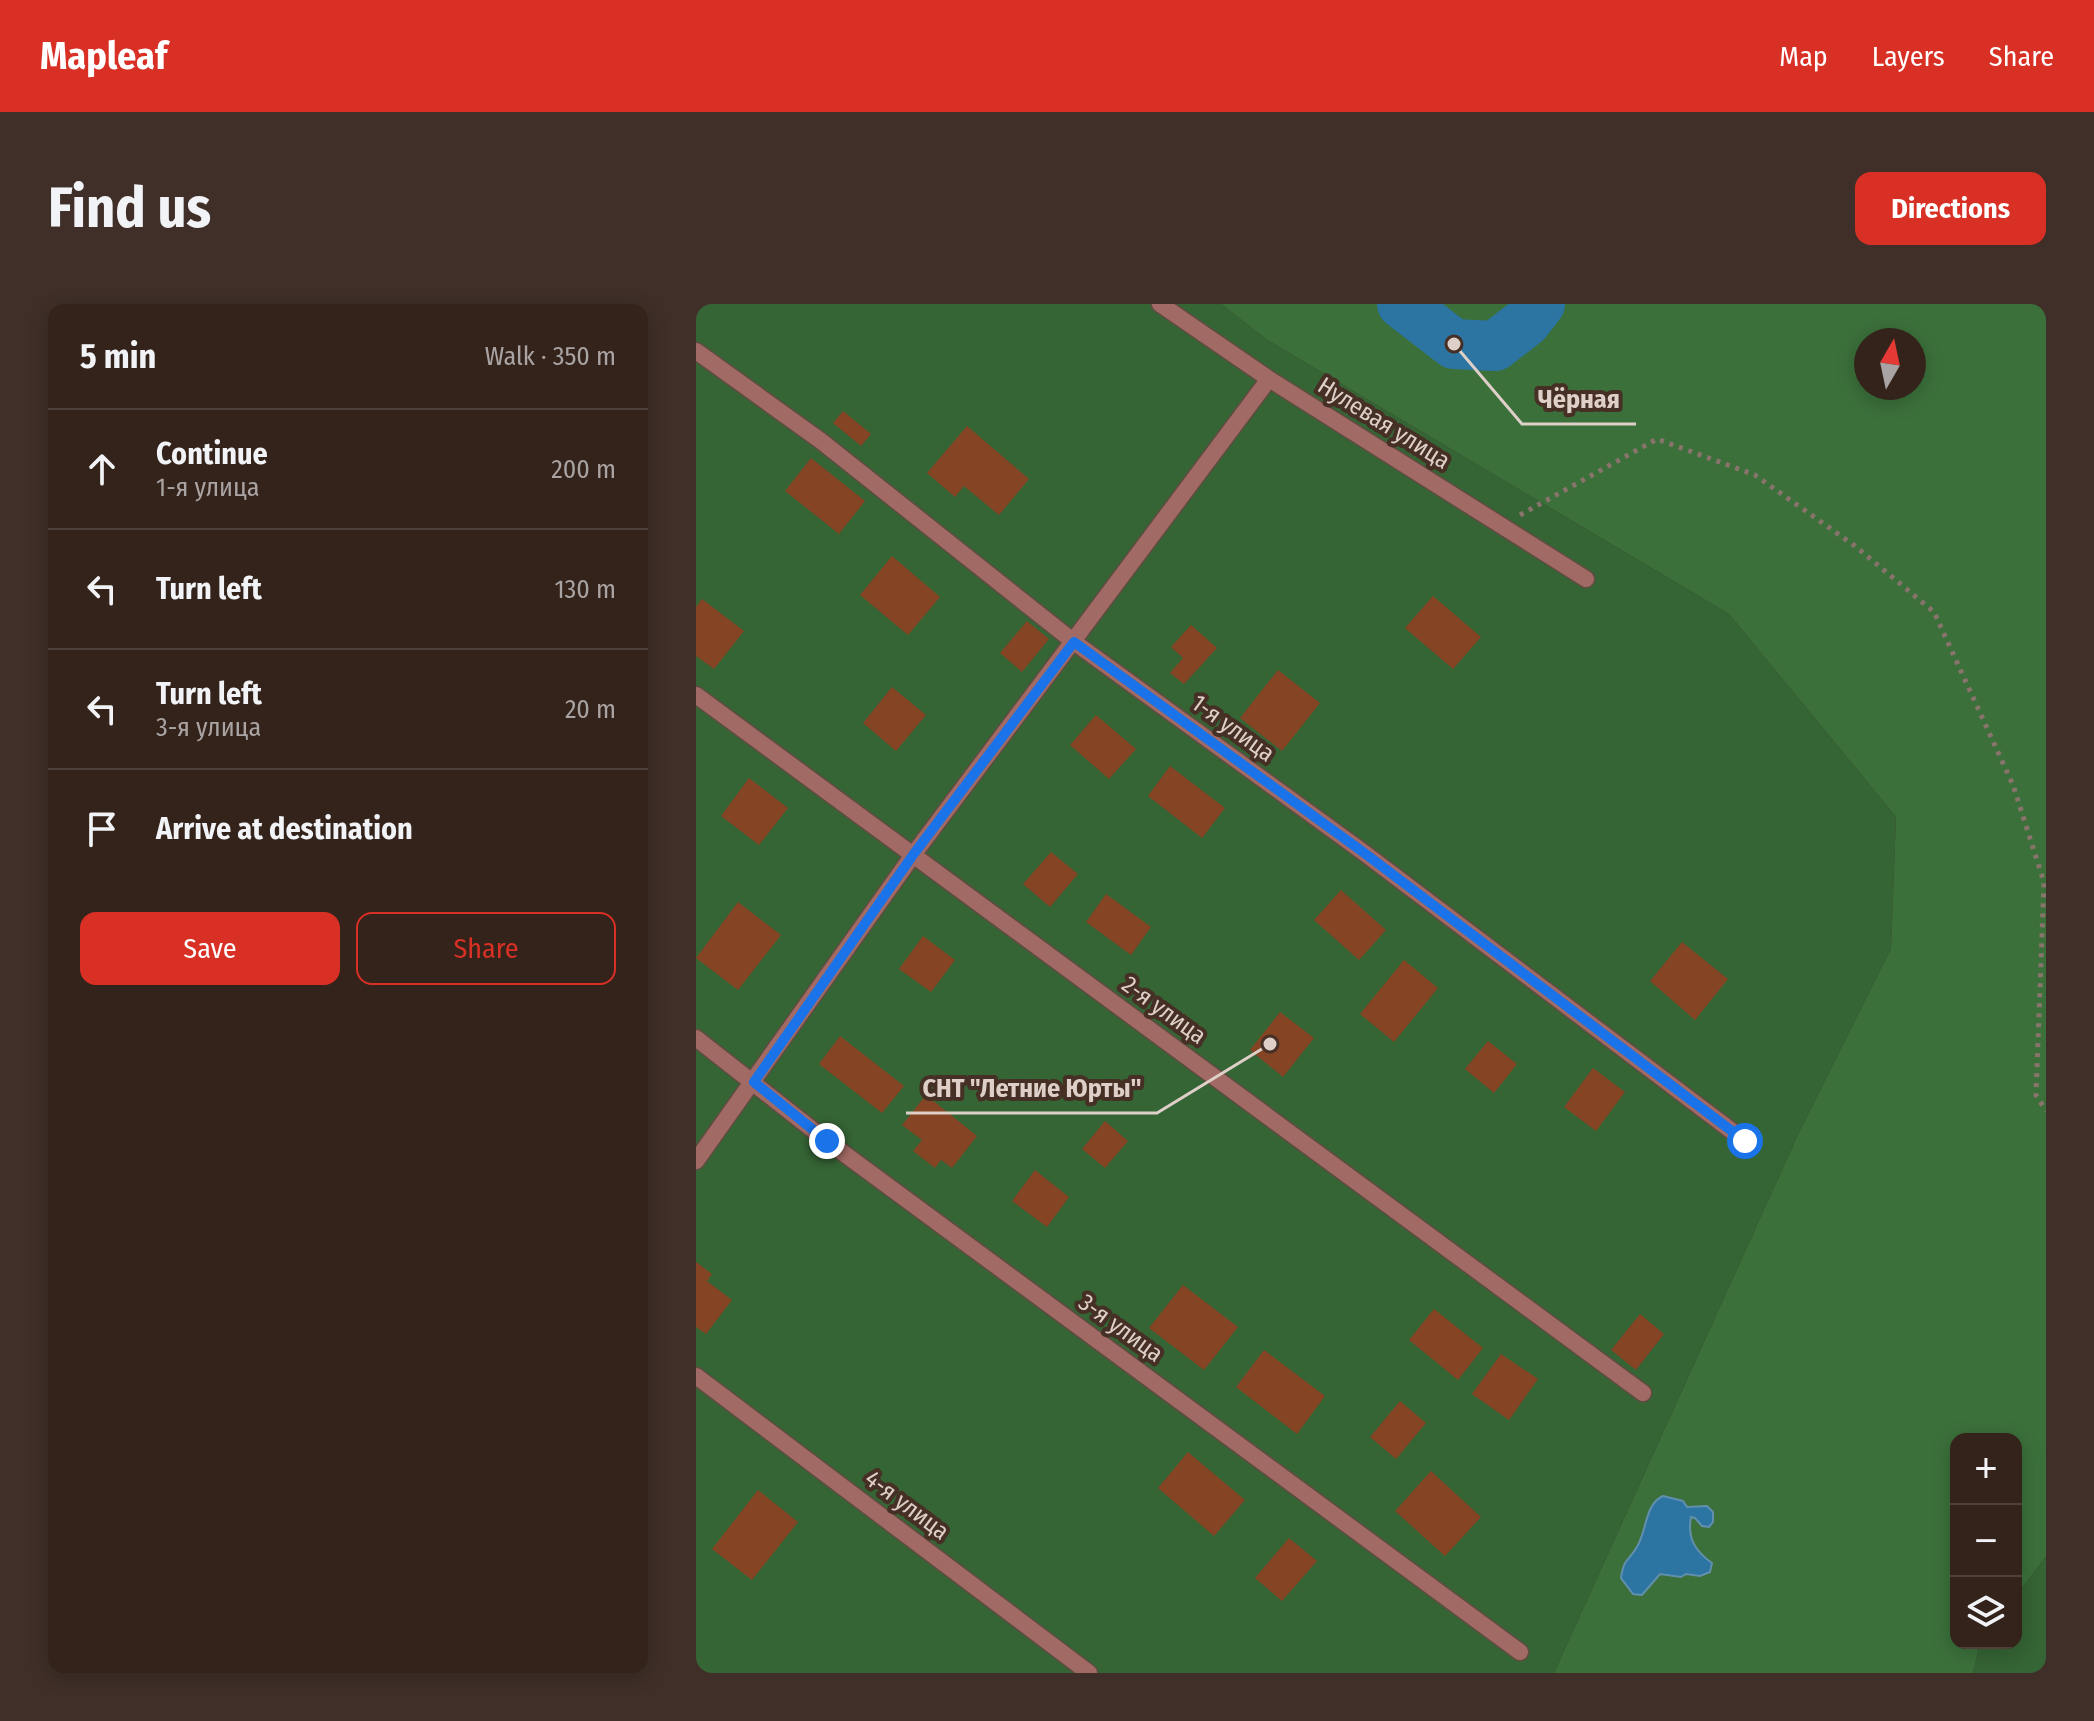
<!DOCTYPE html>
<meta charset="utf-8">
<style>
body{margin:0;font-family:"Fira Sans Condensed",sans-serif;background:#3f2f28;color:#f1f3f6}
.controls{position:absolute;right:24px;bottom:24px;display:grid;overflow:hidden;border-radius:16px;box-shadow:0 4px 20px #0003}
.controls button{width:72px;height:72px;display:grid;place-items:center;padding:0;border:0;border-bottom:2px solid #4e403a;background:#34231b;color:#f1f3f6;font:40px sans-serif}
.compass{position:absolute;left:1158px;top:24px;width:72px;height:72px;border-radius:50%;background:#34231b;box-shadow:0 4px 20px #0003;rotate:9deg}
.stop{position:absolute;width:24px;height:24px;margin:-18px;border:6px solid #1a73e8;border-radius:50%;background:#fff}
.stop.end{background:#1a73e8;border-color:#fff;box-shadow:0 2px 8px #0008}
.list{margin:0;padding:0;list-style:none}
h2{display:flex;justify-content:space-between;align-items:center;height:104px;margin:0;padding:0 32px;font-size:34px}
h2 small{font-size:26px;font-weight:400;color:#a9a4a3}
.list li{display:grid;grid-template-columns:52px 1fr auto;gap:24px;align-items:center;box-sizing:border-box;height:120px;padding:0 32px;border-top:2px solid #4e403a}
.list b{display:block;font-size:30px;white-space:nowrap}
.list p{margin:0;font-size:26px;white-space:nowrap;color:#a9a4a3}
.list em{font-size:26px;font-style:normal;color:#a9a4a3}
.actions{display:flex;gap:16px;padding:24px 32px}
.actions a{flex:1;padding:18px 0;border:2px solid #d93025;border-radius:16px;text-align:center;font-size:28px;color:#d93025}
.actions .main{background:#d93025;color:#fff}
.icon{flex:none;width:44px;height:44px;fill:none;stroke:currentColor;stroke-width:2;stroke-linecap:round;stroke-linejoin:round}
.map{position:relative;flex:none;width:1350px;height:1369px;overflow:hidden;border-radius:16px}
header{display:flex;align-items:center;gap:48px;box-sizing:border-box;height:112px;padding:0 40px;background:#d93025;color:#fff}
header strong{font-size:38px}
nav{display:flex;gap:44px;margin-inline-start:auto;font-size:28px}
.intro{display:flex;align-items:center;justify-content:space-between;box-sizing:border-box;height:192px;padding:0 48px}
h1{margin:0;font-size:56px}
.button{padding:20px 36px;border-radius:16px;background:#d93025;color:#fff;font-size:28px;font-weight:700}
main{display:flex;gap:48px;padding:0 48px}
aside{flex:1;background:#34231b;border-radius:16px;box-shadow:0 4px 20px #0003}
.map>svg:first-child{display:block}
.green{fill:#356435}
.forest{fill:#3b703b;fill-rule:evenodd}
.water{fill:#2c74a1;stroke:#618fad;stroke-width:2}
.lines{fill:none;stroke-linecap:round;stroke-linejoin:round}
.river{stroke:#2c74a1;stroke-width:50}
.building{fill:#854423}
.street-casing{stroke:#614c42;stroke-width:19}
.path{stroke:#88746b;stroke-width:5;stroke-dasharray:4 6;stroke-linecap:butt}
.street{stroke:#a26a64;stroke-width:16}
.route{stroke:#1a73e8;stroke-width:10}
.labels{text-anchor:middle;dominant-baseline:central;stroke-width:8;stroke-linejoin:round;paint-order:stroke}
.street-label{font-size:24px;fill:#decfc8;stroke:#462f24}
.leader{fill:none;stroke:#decfc8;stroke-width:3}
.callout-dot{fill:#decfc8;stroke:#462f24;stroke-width:3}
.callout-label{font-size:26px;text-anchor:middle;font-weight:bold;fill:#decfc8;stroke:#462f24;stroke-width:8;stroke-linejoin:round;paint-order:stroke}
</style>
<header>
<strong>Mapleaf</strong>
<nav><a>Map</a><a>Layers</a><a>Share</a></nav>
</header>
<div class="intro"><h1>Find us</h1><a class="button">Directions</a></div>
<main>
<aside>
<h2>5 min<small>Walk · 350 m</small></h2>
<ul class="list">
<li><svg class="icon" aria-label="ahead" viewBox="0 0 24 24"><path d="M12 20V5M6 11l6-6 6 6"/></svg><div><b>Continue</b><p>1-я улица</p></div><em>200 m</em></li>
<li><svg class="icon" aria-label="left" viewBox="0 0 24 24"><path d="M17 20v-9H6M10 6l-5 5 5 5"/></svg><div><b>Turn left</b></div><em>130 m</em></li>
<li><svg class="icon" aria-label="left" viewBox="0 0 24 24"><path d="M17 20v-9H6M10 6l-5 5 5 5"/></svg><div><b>Turn left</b><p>3-я улица</p></div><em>20 m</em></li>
<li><svg class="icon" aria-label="arrive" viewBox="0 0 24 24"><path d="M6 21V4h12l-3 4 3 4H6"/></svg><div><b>Arrive at destination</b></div></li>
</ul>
<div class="actions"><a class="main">Save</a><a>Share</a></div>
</aside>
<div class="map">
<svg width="1350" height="1369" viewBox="0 0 1350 1369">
<rect width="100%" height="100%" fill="#462f24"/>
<path class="green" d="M 0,0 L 525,0 L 570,35 L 1033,310 L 1200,513 L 1195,645 L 1100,835 L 858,1369 L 0,1369 Z
M 1350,1252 L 1350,1369 L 1277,1369 L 1284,1339 L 1320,1339 L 1320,1292 Z"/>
<path class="forest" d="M 525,0 L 1350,0 L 1350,1252 L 1320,1292 L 1320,1135 L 1260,1135 L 1260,1339 L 1284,1339 L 1277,1369 L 858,1369 L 1100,835 L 1195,645 L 1200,513 L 1033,310 L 570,35 ZM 1170,36 L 1218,36 L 1218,84 L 1170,84 Z"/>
<path class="water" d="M 967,1192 L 987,1197 L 991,1203 L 1011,1202 L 1017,1208 L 1017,1218 L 1013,1223 L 1006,1222 L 999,1214 L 995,1213 C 991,1234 999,1247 1016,1259 L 1014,1268 L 1004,1272 L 990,1270 L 985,1273 L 964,1270 L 946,1291 L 937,1290 L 925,1274 C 928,1252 934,1257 942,1241 C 951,1225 949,1200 967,1192 Z"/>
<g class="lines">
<path class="river" d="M 706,0 L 758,40 L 799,42 L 830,18 L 844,0"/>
</g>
<path class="building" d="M 147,107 L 175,130 L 165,142 L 137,119 Z
M 271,122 L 333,175 L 303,211 L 268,182 L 259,193 L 231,169 Z
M 115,154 L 169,197 L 143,230 L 89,187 Z
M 196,252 L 244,293 L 212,331 L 164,291 Z
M 737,292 L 785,333 L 757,365 L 709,324 Z
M 6,295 L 48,327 L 18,365 L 0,352 L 0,303 Z
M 331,317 L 353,335 L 326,368 L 304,349 Z
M 495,321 L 521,344 L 488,380 L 474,369 L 487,354 L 475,343 Z
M 582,366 L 624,399 L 586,447 L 544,414 Z
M 196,383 L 230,411 L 200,447 L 167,419 Z
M 400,411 L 440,445 L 413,475 L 374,441 Z
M 474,462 L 529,504 L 506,534 L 452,492 Z
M 53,474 L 92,504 L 63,541 L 25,512 Z
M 355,548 L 382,570 L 354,603 L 327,580 Z
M 645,586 L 690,626 L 663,656 L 618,616 Z
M 410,590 L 455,623 L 435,651 L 390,618 Z
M 42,598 L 85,631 L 42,686 L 0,654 Z
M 227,632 L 259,656 L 235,688 L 203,665 Z
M 986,638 L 1032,675 L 999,716 L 954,677 Z
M 708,656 L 742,684 L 698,738 L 664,710 Z
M 584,708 L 618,734 L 587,773 L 554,746 Z
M 144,732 L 208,782 L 186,809 L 123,760 Z
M 792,737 L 821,760 L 798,789 L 769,765 Z
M 897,764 L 929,788 L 900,827 L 868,803 Z
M 230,791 L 281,832 L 256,864 L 245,856 L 239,864 L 217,847 L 226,836 L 206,821 Z
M 409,817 L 432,837 L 409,864 L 386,845 Z
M 339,866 L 373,893 L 351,923 L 316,897 Z
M 0,958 L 16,970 L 11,977 L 36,996 L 10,1030 L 0,1023 Z
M 487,981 L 542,1023 L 508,1066 L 453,1024 Z
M 738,1005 L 787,1044 L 762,1076 L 713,1036 Z
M 944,1010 L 968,1030 L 940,1066 L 915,1046 Z
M 568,1046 L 629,1092 L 601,1130 L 540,1083 Z
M 805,1050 L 842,1075 L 813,1116 L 776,1090 Z
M 704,1097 L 730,1119 L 700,1155 L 674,1133 Z
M 492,1148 L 549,1196 L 518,1232 L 462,1184 Z
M 735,1167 L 785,1213 L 749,1252 L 699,1207 Z
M 62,1186 L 102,1218 L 56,1276 L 16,1245 Z
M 593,1234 L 621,1257 L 586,1297 L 559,1274 Z"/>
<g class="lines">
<defs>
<path id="street" d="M 464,0 L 573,75 L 890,275
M 0,47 L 125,137 L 378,338 L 667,548 L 1049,837
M 0,391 L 947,1089
M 0,734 L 131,837 L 824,1348
M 0,857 L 217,551 L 573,75
M 0,1072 L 393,1369"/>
</defs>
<use href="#street" class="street-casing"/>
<path class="path" d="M 824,211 L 961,135 L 1059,171 L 1159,242 L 1238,308 L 1317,481 L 1348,578 L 1340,791 L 1350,807"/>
<use href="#street" class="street"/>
</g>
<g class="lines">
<path class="route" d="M 131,837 L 58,778 L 217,551 L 378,338 L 667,548 L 1049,837"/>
</g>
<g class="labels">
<g class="street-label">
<text transform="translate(688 119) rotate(32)">Нулевая улица</text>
<text transform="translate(537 424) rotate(36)">1-я улица</text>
<text transform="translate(468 706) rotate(36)">2-я улица</text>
<text transform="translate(425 1024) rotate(36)">3-я улица</text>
<text transform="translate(211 1201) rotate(37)">4-я улица</text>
</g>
</g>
<path class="leader" d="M758 40L826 120H940M574 740L461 809H210"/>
<g class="callout-dot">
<circle cx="758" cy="40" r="8"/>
<circle cx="574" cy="740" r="8"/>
</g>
<g class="callout-label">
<text x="883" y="104">Чёрная</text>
<text x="336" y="793">СНТ "Летние Юрты"</text>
</g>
</svg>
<div class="controls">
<button>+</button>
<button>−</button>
<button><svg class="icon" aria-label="layers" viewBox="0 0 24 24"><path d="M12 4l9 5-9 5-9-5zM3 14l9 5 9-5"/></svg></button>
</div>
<svg class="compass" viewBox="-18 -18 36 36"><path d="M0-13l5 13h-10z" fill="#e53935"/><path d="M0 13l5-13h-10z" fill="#a9a4a3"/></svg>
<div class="stop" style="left:1049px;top:837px"></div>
<div class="stop end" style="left:131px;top:837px"></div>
</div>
</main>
